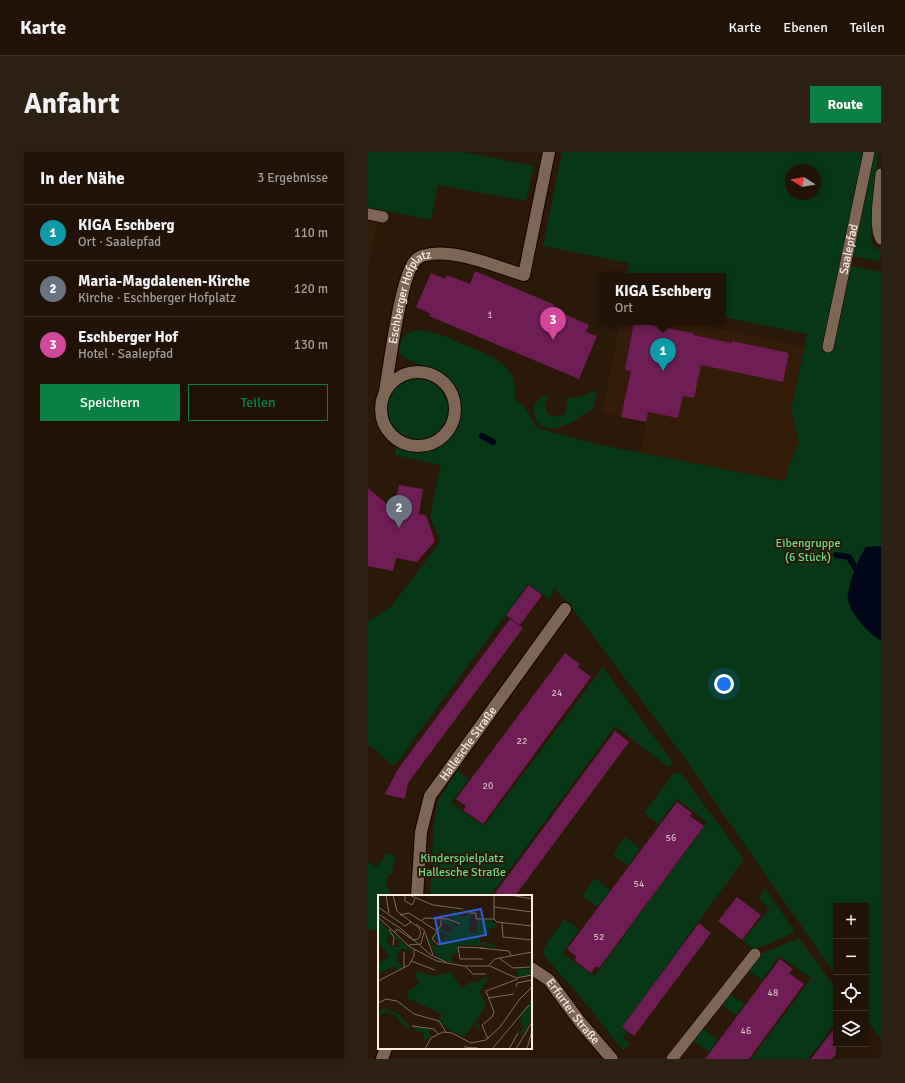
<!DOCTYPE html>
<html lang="de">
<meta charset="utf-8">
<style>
body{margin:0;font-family:Signika,sans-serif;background:#2d2015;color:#f1f3f6}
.controls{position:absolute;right:12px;bottom:12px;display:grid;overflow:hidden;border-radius:0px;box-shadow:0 2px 10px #0003}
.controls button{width:36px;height:36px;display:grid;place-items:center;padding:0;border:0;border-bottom:1px solid #3d3228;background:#201207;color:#f1f3f6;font:20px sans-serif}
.compass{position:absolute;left:417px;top:12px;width:36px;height:36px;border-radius:50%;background:#201207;box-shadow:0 2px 10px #0003;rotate:281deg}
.you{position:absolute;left:356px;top:532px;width:14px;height:14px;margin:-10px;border:3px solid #fff;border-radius:50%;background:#1a73e8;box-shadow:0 0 0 6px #1a73e833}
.badge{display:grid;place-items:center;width:26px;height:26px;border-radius:50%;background:#0b8043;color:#fff;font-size:13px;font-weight:700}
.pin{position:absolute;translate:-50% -33px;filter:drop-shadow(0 1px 2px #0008)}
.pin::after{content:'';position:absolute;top:21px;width:14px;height:12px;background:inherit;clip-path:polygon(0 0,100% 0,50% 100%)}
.popup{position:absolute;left:232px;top:121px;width:126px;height:52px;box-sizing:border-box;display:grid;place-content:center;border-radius:0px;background:#201207;filter:drop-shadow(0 1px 3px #0005);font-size:13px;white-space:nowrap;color:#a29e9b}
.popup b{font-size:15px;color:#f1f3f6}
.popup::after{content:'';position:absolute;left:50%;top:100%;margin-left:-8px;border:8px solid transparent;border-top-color:#201207}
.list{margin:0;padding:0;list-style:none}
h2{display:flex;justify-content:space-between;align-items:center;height:52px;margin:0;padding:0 16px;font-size:17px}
h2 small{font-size:13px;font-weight:400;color:#a29e9b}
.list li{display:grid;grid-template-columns:26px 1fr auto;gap:12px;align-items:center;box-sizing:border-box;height:56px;padding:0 16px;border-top:1px solid #3d3228}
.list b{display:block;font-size:15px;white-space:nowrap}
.list p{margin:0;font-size:13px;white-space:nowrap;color:#a29e9b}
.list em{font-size:13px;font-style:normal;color:#a29e9b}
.actions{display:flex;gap:8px;padding:12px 16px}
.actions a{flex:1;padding:9px 0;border:1px solid #0b8043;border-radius:0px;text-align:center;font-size:14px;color:#0b8043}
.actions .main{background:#0b8043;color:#fff}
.icon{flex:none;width:22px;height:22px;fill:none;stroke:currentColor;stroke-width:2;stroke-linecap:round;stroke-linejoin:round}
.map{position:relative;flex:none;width:513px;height:907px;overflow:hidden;border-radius:0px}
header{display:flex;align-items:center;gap:24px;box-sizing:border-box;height:56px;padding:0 20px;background:#201207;border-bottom:1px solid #3d3228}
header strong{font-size:19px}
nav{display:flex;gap:22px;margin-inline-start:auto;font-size:14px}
.intro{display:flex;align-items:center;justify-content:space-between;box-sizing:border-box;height:96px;padding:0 24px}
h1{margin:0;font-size:28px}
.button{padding:10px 18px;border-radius:0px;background:#0b8043;color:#fff;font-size:14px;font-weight:700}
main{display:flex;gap:24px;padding:0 24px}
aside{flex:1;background:#201207;border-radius:0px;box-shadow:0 2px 10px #0003}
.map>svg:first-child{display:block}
.built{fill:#331c08}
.green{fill:#083717;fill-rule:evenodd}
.water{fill:#000518}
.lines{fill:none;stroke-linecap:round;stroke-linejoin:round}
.stream{stroke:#000518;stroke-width:6}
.building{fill:#6e1e55}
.service-casing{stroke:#120400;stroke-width:12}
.pedestrian-casing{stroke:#120400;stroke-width:14}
.minor-casing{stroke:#120400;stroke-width:14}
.service{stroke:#7d6656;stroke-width:11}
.pedestrian{stroke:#7d6656;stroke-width:12}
.minor{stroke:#7d6656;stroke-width:12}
.labels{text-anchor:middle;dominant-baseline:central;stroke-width:4;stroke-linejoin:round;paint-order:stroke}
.number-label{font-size:10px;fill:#d6b8bf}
.street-label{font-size:12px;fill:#f9ece2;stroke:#2a1809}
.park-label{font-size:12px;fill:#6cda85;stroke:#2a1809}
.inset-road{fill:none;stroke:#7d6d60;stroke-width:1}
.view{fill:#335ed9;fill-opacity:0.15;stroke:#335ed9;stroke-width:2}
.inset-edge{fill:none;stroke:#f9ece2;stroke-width:2}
</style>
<header>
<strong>Karte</strong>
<nav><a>Karte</a><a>Ebenen</a><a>Teilen</a></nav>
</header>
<div class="intro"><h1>Anfahrt</h1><a class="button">Route</a></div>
<main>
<aside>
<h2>In der Nähe<small>3 Ergebnisse</small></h2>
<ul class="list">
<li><span class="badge" style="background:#0f9aa8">1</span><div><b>KIGA Eschberg</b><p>Ort · Saalepfad</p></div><em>110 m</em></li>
<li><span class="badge" style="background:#6b7280">2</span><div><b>Maria-Magdalenen-Kirche</b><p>Kirche · Eschberger Hofplatz</p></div><em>120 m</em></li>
<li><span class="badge" style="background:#d1479c">3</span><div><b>Eschberger Hof</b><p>Hotel · Saalepfad</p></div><em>130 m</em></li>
</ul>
<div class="actions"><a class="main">Speichern</a><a>Teilen</a></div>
</aside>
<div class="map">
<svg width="513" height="907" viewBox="0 0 513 907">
<rect width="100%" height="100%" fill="#2a1809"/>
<path class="built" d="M 0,69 L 9,71 L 0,120 Z
M 252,170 L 317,170 L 436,195 L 423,258 L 431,290 L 417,329 L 272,301 L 278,270 L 234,261 Z"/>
<path class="green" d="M 0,0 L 96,0 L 166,14 L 158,49 L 70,33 L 63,68 L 0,55 Z
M 194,0 L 496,0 L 473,112 L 513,120 L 513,887 L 498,866 L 498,754 L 468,754 L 468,824 L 313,601 L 207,460 L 186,435 L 182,448 L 160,432 L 26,614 L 0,592 L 0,469 L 22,456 L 72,390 L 62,364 L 73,313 L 27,303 L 29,288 C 89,316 112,226 51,219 L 52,213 L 38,207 L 31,201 C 33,164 71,182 92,191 C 109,198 133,205 143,222 C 148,229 147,240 147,249 L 155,252 L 169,276 L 228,292 L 416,329 L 431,290 L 423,258 L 439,182 L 355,165 L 355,124 L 259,124 L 261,111 L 175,94 ZM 423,18 L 447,18 L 447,42 L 423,42 Z
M 506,0 L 510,0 L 503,88 L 506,96 L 513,98 L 511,109 L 484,104 Z
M19 257a32 32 0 1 1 64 0a32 32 0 1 1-64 0Z
M 229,238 L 225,257 C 213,264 201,274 186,276 C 160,280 160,242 181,244 L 177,253 L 179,261 L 188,265 L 197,262 L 199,254 L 198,246 L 212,245 Z
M 235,515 L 305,611 L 301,615 L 247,574 L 122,744 L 62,744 L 66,670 L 70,649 L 89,619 L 101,627 L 83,651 L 116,674 Z
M 312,620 L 376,707 L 254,875 L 259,879 L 255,886 L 262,891 L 255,898 L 211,843 L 177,805 L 175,797 L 196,767 L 211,778 L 194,801 L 226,824 L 339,670 L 309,647 L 290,672 L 276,661 L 305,622 Z
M 257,685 L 272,696 L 260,714 L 245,702 Z
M 18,702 L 27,703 L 24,722 L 20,722 L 18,730 L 23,744 L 11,744 L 11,779 L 0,777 L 0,710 L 9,715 Z
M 227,726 L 242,738 L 229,755 L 214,744 Z
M 397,736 L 427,780 L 386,798 L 375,788 L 401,757 L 391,746 Z
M 431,786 L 468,837 L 468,870 L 440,907 L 383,907 L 443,826 L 411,804 L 394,828 L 379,817 L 389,804 Z
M 361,841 L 376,852 L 367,863 L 353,852 Z
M 334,876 L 350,888 L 341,900 L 325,888 Z"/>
<path class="water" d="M 513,394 L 513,489 C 502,482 482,462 480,448 C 478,436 491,405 498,395 Z"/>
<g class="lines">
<path class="stream" d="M 114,284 L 125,290
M 468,403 L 481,405 L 488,417"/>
</g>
<path class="building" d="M 107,119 L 187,153 L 185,157 L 221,173 L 218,180 L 229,184 L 211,227 L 61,164 L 63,162 L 48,155 L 63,121 L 77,127 L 79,123 L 102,132 Z
M 266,170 L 325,181 L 325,183 L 364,191 L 364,189 L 421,201 L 415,230 L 333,213 L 326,246 L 315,244 L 310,266 L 280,260 L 278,270 L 253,265 L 263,219 L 257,218 Z
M 31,333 L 55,337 L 51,362 L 58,363 L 67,389 L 49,410 L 28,406 L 25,419 L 0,414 L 0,336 L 26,358 Z
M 161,433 L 174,443 L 152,473 L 138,463 Z
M 142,467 L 155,476 L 40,631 L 37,647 L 17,642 L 30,617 Z
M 197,501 L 212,512 L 210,515 L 223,525 L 115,672 L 95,658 L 98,654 L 88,647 Z
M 247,579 L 261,590 L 147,744 L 125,744 Z
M 309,650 L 324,661 L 322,664 L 336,674 L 231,816 L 228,814 L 223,821 L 206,808 L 209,805 L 199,797 Z
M 369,745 L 393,763 L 374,788 L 350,769 Z
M 331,771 L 343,781 L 266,884 L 254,875 Z
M 412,807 L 425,817 L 421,821 L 436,832 L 381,907 L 337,907 Z
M 468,874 L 468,902 L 464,907 L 443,907 Z"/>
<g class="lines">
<defs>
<g id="service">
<path d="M 513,22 C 512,36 505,76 513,87"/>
<path d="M 0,62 L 15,65"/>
<path id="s1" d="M 460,195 L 501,0"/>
<path d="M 304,907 L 387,802"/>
</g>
<path id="pedestrian" d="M13 257a37 37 0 1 1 74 0a37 37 0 1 1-74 0Z"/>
<g id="minor">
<path id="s2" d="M 17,240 C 21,215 33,123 47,109 C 49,106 55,103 58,103 C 86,96 129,115 156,123 L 181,0"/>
<path id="s3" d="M 49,744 L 53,680 L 62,644 L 197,457"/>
<path id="s4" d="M 163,816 L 181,828 L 212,870 L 244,907"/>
<path d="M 14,907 L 18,896"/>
</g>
</defs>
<use href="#service" class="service-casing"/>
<use href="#pedestrian" class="pedestrian-casing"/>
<use href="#minor" class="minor-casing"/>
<use href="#service" class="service"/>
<use href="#pedestrian" class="pedestrian"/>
<use href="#minor" class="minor"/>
</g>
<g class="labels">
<g class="number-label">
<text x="122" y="163">1</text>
<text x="189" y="541">24</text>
<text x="154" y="589">22</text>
<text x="120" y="634">20</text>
<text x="303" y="686">56</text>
<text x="271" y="732">54</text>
<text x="231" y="785">52</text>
<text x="405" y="841">48</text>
<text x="378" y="879">46</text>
</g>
<g class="street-label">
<text stroke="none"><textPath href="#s1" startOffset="100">Saalepfad</textPath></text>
<text stroke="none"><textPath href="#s2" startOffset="101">Eschberger Hofplatz</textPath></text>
<text stroke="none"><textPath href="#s3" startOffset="166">Hallesche Straße</textPath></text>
<text stroke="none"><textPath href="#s4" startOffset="61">Erfurter Straße</textPath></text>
</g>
<g class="park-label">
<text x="440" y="391">Eibengruppe<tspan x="440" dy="14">(6 Stück)</tspan></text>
<text x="94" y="706">Kinderspielplatz<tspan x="94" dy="14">Hallesche Straße</tspan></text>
</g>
</g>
<g transform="translate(10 743)">
<rect width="154" height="154" fill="#2a1809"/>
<path d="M 74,14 L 84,22 L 94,18 L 92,25 L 93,28 L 91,27 L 91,39 L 98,38 L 100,24 L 115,25 L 115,28 L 119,28 L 117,33 L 111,33 L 111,40 L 102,42 L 102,47 L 108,47 L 109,50 L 113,44 L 112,49 L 117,50 L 117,53 L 103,50 L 81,50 L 79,59 L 74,59 L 74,68 L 59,63 L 50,44 L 54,47 L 53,50 L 61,51 L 64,47 L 55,43 L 58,38 L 57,41 L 65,45 L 65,42 L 71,41 L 60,36 L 64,31 L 66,32 L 63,34 L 72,38 L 76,33 L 65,28 L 64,25 L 70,24 L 79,32 L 82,29 L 72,22 ZM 0,23 L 14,40 L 9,41 L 9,46 L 13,51 L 21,52 L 21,47 L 16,44 L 14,37 L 36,58 L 25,53 L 20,57 L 19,68 L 23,69 L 24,73 L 19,75 L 17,71 L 0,79 L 0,64 L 3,67 L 11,61 L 0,46 ZM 151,66 L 154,66 L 154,79 L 140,82 L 140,73 L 153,75 ZM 42,77 L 55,81 L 73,77 L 84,94 L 91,87 L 98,88 L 112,80 L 102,97 L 108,111 L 97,127 L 102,131 L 101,134 L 96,128 L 86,142 L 70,134 L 60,125 L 64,119 L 29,103 L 30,97 L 42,87 L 36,78 ZM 154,103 L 152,128 L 144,141 L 142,137 L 146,131 L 141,126 ZM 5,113 L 21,119 L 34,134 L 26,131 L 18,121 L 9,117 L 0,121 L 0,117 ZM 37,132 L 51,134 L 51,139 L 54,140 L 47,146 L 45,138 L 35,134 Z" fill="#083717"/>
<path class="inset-road" d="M 8,0 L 11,18M 15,0 L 19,16 L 41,33 L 43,38 L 40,44 L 35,45 L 19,34 L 17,37M 27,0 L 27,6 L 34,10 L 37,4M 31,0 L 55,10 L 85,14M 132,0 L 154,4M 0,12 L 27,31 L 33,27M 116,12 L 154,17M 91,18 L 98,18 L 98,24 L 116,24M 0,19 L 22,33 L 53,60 L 68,67M 22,20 L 31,18 L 59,36M 0,22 L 32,52 L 59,66 L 85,71 L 112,71 L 138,83 L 154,80M 116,24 L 119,27 L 154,31M 116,24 L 116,0M 44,25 L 47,23 L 70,24 L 82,29M 124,27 L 125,42 L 154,45M 38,29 L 46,35 L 55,60M 11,34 L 16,43 L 15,50M 31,50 L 43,49 L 46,37M 61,50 L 54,44 L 63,30 L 63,25M 102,53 L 131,56 L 133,61M 121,63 L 135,73 L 152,72M 105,64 L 82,64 L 80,52 L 106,53M 33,66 L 57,75M 111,70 L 117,64 L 154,57M 88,72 L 95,79 L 108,79M 26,73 L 26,57M 0,86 L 31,70 L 36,61 L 36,55M 138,92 L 139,88 L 154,85M 110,103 L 136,99M 0,108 L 8,104 L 19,106 L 36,119 L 61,126 L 68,137M 34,131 L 56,134 L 60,139M 110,144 L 104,130 L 114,122 L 116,117 L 108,96 L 140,84M 86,152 L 100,153M 47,154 L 53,143 L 65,137 L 74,138 L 93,148 L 108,145 L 122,132 L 141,105 L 154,92M 114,154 L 151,110M 131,154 L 140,138M 138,154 L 154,127M 149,154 L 154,135"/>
<path class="view" d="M 103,14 L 108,40 L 62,49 L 57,23 Z"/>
<rect width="154" height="154" class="inset-edge"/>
</g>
</svg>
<div class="controls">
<button>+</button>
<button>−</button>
<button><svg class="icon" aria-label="locate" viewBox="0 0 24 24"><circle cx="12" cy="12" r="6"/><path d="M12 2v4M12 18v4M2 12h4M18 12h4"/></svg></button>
<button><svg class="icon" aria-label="layers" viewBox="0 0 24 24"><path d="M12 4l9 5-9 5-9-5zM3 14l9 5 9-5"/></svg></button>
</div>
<svg class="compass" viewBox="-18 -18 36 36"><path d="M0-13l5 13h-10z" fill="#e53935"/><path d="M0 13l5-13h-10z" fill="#a29e9b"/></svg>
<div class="you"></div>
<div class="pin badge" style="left:295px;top:219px;background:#0f9aa8">1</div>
<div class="popup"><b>KIGA Eschberg</b>Ort</div>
<div class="pin badge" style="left:31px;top:376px;background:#6b7280">2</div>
<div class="pin badge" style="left:185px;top:188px;background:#d1479c">3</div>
</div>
</main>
